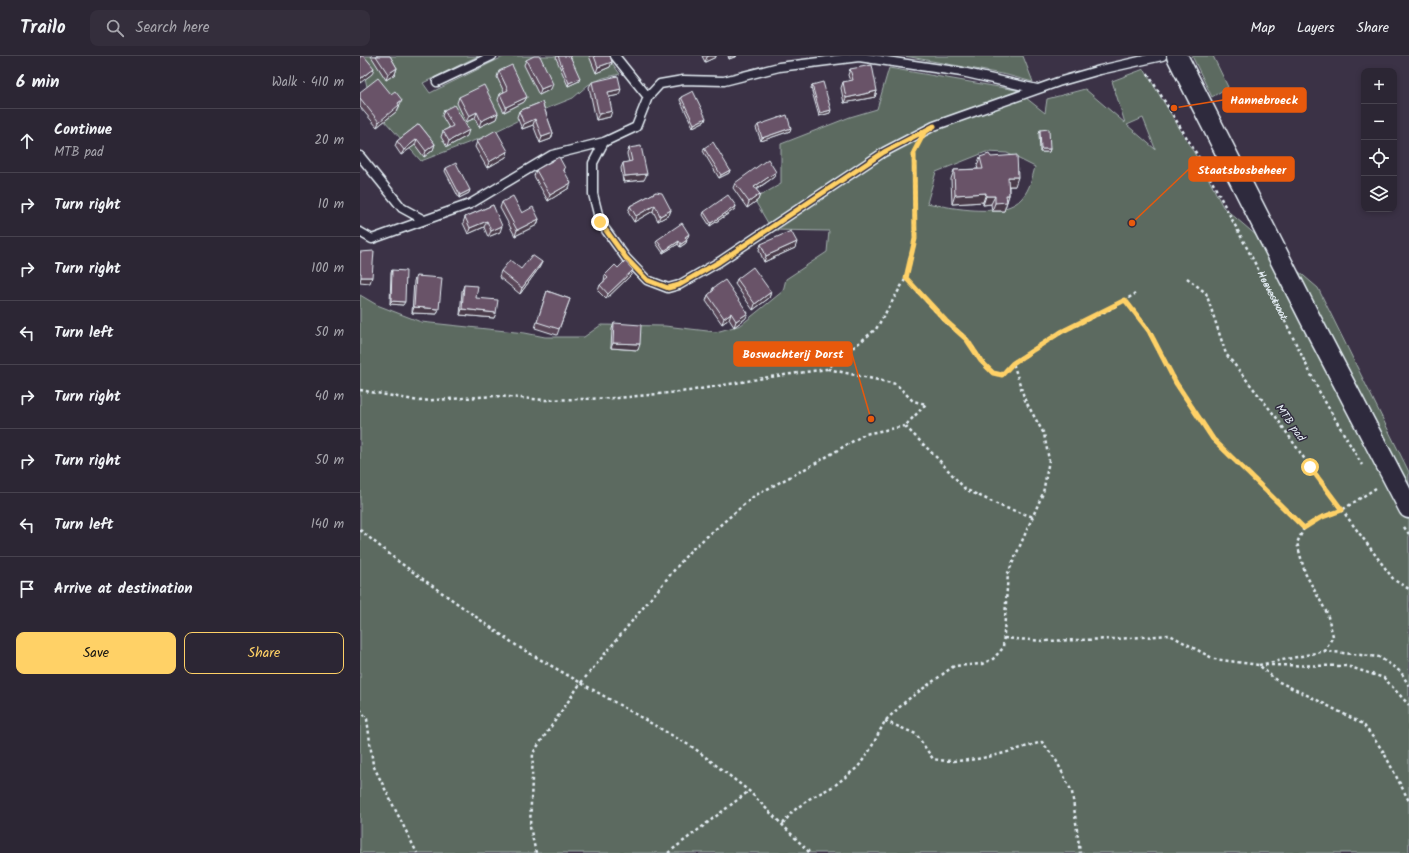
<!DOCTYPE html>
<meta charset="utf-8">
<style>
body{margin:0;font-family:Kalam,sans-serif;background:#342e3c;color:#f1f3f6}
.controls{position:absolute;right:12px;top:12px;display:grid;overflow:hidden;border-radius:8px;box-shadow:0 2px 6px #0003}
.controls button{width:36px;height:36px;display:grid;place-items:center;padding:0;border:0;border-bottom:1px solid #48434f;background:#2c2634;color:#f1f3f6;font:20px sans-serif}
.stop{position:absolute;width:12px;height:12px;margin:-9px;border:3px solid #ffd166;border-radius:50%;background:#fff}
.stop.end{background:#ffd166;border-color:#fff;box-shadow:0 1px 4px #0008}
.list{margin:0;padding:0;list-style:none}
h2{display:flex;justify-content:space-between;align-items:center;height:52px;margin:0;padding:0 16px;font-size:17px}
h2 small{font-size:13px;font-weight:400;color:#a6a5ac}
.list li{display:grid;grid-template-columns:26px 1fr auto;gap:12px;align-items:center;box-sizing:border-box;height:64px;padding:0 16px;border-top:1px solid #48434f}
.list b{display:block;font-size:15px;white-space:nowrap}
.list p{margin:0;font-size:13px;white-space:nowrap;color:#a6a5ac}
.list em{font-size:13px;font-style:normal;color:#a6a5ac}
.actions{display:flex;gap:8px;padding:12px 16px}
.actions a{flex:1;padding:9px 0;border:1px solid #ffd166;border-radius:8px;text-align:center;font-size:14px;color:#ffd166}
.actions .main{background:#ffd166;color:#111}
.icon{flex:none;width:22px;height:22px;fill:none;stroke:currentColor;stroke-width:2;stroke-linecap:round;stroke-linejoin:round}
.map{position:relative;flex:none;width:1049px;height:797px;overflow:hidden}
header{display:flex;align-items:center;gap:24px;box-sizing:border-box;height:56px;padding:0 20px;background:#2c2634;border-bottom:1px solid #48434f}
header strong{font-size:19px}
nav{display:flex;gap:22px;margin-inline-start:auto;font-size:14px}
.search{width:280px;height:36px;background:#342e3c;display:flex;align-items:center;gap:10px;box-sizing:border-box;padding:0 14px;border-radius:8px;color:#a6a5ac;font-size:15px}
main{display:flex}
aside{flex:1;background:#2c2634}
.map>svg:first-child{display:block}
.green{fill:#5c6a60;stroke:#a2aeac;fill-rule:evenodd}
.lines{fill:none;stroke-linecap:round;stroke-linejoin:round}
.service-casing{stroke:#e8f1f8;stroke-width:11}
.tertiary-casing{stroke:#e8f1f8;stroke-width:23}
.path{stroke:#e8f1f8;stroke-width:2.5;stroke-dasharray:3 3;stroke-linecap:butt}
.service{stroke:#2f2a3d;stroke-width:8}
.tertiary{stroke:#2f2a3d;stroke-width:20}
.wall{fill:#5a4759;stroke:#e8f1f8}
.shaded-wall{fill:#4a3a49;stroke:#e8f1f8}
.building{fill:#695368;stroke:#e8f1f8}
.route{stroke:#ffd166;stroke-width:5}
.labels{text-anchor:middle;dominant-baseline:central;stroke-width:3;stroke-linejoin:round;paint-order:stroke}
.street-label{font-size:11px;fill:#e8f1f8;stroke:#2f2a3d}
.leader{fill:none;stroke:#e8590c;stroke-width:1.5}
.callout-dot{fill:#e8590c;stroke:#2f2a3d;stroke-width:1.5}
.callout{fill:#e8590c;stroke:#e8590c;stroke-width:1.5}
.callout-label{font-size:12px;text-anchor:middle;font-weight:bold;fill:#fff}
</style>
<header>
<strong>Trailo</strong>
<div class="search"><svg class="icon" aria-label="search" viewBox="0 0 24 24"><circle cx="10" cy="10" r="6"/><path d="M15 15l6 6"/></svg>Search here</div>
<nav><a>Map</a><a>Layers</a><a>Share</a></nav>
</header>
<main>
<aside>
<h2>6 min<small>Walk · 410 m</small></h2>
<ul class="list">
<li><svg class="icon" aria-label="ahead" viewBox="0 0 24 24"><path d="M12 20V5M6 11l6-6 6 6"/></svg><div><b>Continue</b><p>MTB pad</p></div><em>20 m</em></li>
<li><svg class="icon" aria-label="right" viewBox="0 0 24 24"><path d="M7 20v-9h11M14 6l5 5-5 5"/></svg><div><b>Turn right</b></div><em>10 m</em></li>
<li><svg class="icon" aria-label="right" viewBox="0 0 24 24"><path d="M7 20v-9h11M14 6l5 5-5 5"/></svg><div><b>Turn right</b></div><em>100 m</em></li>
<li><svg class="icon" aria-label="left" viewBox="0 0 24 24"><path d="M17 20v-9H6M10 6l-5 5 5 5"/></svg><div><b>Turn left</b></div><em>50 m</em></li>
<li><svg class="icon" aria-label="right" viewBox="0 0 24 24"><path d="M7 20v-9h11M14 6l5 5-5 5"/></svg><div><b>Turn right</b></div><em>40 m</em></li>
<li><svg class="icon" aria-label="right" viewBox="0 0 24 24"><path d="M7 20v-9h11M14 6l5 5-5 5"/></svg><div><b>Turn right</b></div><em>50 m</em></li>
<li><svg class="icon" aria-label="left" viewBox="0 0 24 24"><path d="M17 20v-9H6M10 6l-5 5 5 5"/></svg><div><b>Turn left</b></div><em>140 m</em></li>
<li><svg class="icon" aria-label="arrive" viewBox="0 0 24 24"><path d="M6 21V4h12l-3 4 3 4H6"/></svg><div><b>Arrive at destination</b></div></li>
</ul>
<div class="actions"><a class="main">Save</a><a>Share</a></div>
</aside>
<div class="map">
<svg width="1049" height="797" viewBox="0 0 1049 797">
<rect width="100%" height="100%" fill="#3b3246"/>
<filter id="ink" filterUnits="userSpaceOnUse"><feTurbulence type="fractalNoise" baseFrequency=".025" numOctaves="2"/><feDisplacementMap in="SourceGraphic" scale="8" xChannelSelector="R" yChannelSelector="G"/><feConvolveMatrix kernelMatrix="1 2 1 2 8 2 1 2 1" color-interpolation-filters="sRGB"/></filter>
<g filter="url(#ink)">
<path class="green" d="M 0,0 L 118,0 L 63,27 L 70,37 L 145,0 L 247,0 L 260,18 L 243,22 L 228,29 L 213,42 L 163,62 L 126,80 L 61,105 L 23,63 L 8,35 Z
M 545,0 L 663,0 L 673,26 L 647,19 Z
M 832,0 L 853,0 L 868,31 L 852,41 Z
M 529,12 L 656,34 L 685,57 L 687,43 L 725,33 L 765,67 L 752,25 L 784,13 L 842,110 L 863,151 L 958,232 L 1049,416 L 1049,797 L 0,797 L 0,239 L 17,249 L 61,266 L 165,277 L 185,281 L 224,281 L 241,269 L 305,270 L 356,276 L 381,269 L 423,235 L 426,223 L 467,196 L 469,175 L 412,174 L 394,143 L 421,128 L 421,88 L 490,61 L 517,53 ZM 783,62 L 795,92 L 795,93 L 767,69 ZM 626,96 L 647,97 L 675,111 C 672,122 670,133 662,142 C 645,163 591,152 567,147 L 576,116 Z"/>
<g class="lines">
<defs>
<path id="service" d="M 255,0 L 288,41 L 300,28 L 323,24 L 364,25 L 419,11 L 499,1 L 602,16 L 677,33
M 77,26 L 132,0
M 244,86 L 233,107 L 233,138 L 240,166 L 266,202 L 287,224 L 308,232 L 319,229 L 359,206 L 524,96 L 574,70 L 698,26 L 740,14 L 802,0
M 0,100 L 42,152 L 64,164
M 0,176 L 12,183 L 110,148 L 192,99 L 244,86 L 276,71 L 288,41"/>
<path id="tertiary" d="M 817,0 L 954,270 L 1049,452"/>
</defs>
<use href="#service" class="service-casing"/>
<use href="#tertiary" class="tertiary-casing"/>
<g class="path">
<path id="s1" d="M 788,18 L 844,110 L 921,257 L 960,337 L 1002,409"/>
<path d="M 546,222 L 585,265 L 607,283 L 621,305 L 633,317 L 642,319 L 653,307 L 701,276 L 750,253 L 775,238"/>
<path d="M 827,222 L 846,237 L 866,298 L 916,361 L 950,411 L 1034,524 L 1049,533"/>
<path d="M 765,244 L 789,275 L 816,327 L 853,383 L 944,472 L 959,462 L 982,454 L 1016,432"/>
<path d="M 468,313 L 536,328 L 553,345 L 566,348 L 545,370 L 579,404 L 605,433 L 643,451 L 674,461"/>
<path d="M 0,334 L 59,345 L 135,340 L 186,344 L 258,342 L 329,335 L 410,321 L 467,313 L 516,273 L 546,222 L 555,183 L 554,96"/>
<path d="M 1044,471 L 1049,478"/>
<path d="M 944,472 L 937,487 L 945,517 L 967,557 L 973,580 L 965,595"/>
<path d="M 0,474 L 39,506 L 157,590 L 334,692 L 389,735 L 450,797"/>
<path d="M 644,582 L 683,585 L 756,583 L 810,579 L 854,603 L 899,609 L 917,625 L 953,642 L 1003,668 L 1023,695 L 1049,745"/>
<path d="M 899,609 L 965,595 L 1019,601 L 1041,616 L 1049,630"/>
<path d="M 905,609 L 987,610 L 1024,622 L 1049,649"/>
<path d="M 0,653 L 7,663 L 13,709 L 57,797"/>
<path d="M 525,665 L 556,678 L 573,703 C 609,710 647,696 682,686 L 696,704 L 712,736 L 720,797"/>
<path d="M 423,768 L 432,756 L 449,743 L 474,730 L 498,711 L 510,694 L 525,665 L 546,645 L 594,610 L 622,608 L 633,603 L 643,592 L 648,517 L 683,437 L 689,404 L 684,378 L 665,344 L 653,307"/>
<path d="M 176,797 L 170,771 L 173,697 L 220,628 L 330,495 L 394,440 L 456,407 L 505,378 L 545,370"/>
<path d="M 308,797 L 389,735"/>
</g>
<use href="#service" class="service"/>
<use href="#tertiary" class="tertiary"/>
</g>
<path class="wall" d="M 11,0 L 30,0 L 37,12 L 35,18 L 26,24 Z
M 197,0 L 210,0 L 219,25 L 208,30 L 196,2 Z
M 229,0 L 250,0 L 252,6 L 250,11 L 236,17 Z
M 342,0 L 356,0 L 356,1 L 345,6 Z
M 368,0 L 377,0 L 369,3 Z
M 166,4 L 191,33 L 179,39 L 164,9 Z
M 490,13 L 517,35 L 515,41 L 484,47 L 481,32 L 483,26 L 490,25 L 488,19 Z
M 139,15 L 167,41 L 164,46 L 144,56 L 138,44 L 140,38 L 144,36 L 137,21 Z
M 232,26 L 259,39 L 249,41 L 250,61 L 236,64 L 229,31 Z
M 452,29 L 470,57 L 459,60 L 451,32 Z
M 0,36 L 40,50 L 39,51 L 37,55 L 17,71 L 0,51 Z
M 99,41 L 138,57 L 136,63 L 119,71 L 115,62 L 106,66 L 97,47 Z
M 321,41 L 345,65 L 333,71 L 320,44 Z
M 182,46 L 193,77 L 191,83 L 180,87 L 173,69 L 162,73 L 157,61 L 159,55 Z
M 84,54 L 107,80 L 87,91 L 81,81 L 83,75 L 89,72 L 82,60 Z
M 59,68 L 75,88 L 73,94 L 64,101 L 55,89 L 41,99 L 35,90 L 37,85 Z
M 398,69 L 430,75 L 401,85 L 396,72 Z
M 680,74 L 690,93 L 689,96 L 680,96 L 679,77 Z
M 117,85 L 148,95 L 146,101 L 127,112 L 115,91 Z
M 269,92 L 284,124 L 263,126 L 261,112 L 263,107 L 269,106 L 267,98 Z
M 344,92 L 370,114 L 369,117 L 359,122 L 343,95 Z
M 620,101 L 655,130 L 649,130 L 649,139 L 644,155 L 632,155 L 631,148 L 623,149 L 623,146 L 592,148 L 591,123 L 594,114 L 618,113 L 617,110 Z
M 86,112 L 109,137 L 99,142 L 85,115 Z
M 205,112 L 204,115 L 209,132 L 188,145 L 174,120 L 176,114 Z
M 414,121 L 396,134 L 400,138 L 398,144 L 387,152 L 373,132 L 375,127 Z
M 296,136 L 311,154 L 309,159 L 298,165 L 293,155 L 274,166 L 268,156 L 270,150 Z
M 142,146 L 162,157 L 179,163 L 177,169 L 155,180 L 140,152 Z
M 133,149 L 140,176 L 128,181 L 124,171 L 108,178 L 103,167 L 105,161 Z
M 376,150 L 375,153 L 350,170 L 343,159 L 344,156 Z
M 328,181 L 326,182 L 326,187 L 320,191 L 318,188 L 303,197 L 296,187 L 297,184 Z
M 401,188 L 435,192 L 404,206 L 399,194 Z
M 182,206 L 179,212 L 160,238 L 139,221 L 141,215 L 161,213 Z
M 258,212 L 271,219 L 246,243 L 238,235 L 240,229 L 244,225 L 245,219 Z
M 32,214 L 43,249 L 30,248 L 31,217 Z
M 56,220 L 77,258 L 52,257 L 54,225 Z
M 377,223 L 411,236 L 409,242 L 393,254 L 375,228 Z
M 104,229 L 116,242 L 136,257 L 134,262 L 100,259 L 102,235 Z
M 353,232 L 386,262 L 374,271 L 369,263 L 362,268 L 346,245 L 348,239 L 351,237 Z
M 187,235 L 210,243 L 197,279 L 175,272 Z
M 254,267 L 278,294 L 251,292 L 252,273 Z"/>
<path class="shaded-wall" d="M 349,0 L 356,0 L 356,1 L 345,6 L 347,1 Z
M 371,0 L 377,0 L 369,3 Z
M 252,6 L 250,11 L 236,17 L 238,11 Z
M 14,12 L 12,18 L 0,27 L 0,23 Z
M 37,12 L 35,18 L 26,24 L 28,18 Z
M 220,22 L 219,25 L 208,30 L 209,27 Z
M 193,28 L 191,33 L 179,39 L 181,33 Z
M 261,33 L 259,39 L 245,42 L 248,36 Z
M 517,35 L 515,41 L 484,47 L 486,42 Z
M 167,41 L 164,46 L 144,56 L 146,51 Z
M 42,44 L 37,55 L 17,71 L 19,66 L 38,47 Z
M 471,54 L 470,57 L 459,60 L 460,57 Z
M 252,55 L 250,61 L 236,64 L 239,58 Z
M 117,56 L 115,62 L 106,66 L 109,60 Z
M 138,57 L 136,63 L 119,71 L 121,65 Z
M 346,62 L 345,65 L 333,71 L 334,68 Z
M 175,63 L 173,69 L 162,73 L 164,68 Z
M 431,72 L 430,75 L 401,85 L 402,82 Z
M 109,74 L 107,80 L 87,91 L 89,85 Z
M 193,77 L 191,83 L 180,87 L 182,81 Z
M 57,83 L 55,89 L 41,99 L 44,94 Z
M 75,88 L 73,94 L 64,101 L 66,95 Z
M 681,93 L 690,93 L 689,96 L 680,96 Z
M 148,95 L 146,101 L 127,112 L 129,106 Z
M 370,114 L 369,117 L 359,122 L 361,119 Z
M 416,116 L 414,121 L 392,136 L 394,131 Z
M 287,118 L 284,124 L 263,126 L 265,120 Z
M 648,121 L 658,121 L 655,130 L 645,130 Z
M 211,127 L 209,132 L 188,145 L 190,139 Z
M 110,134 L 109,137 L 99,142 L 100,139 Z
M 626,137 L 623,146 L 592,148 L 595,139 Z
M 400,138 L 398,144 L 387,152 L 389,146 Z
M 646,139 L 649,139 L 644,155 L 632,155 L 635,147 Z
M 626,140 L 635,140 L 631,148 L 623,149 Z
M 295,149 L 293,155 L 274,166 L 276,160 Z
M 376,150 L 375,153 L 350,170 L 351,167 Z
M 311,154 L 309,159 L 298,165 L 300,160 Z
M 179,163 L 177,169 L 155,180 L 157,174 Z
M 127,165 L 124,171 L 108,178 L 110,172 Z
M 142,170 L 140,176 L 128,181 L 131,175 Z
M 329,178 L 328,181 L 324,184 L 325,181 Z
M 327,184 L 326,187 L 320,191 L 321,188 Z
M 319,185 L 318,188 L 303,197 L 304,195 Z
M 437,186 L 435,192 L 404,206 L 406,200 Z
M 182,206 L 179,212 L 160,238 L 162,232 Z
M 273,214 L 271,219 L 246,243 L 248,238 Z
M 1,221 L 12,221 L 10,227 L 0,226 Z
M 411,236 L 409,242 L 393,254 L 395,248 Z
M 31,245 L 45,246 L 43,249 L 30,248 Z
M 54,251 L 79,253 L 77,258 L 52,257 Z
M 102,253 L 136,257 L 134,262 L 100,259 Z
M 371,257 L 369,263 L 362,268 L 364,262 Z
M 388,257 L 386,262 L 374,271 L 376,265 Z
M 253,287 L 280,288 L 278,294 L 251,292 Z"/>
<path class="building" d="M 0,0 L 4,0 L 14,12 L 0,23 Z
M 16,0 L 30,0 L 37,12 L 28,18 Z
M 174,0 L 180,0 L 193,28 L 181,33 L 166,4 Z
M 198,0 L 210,0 L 220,22 L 209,27 Z
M 234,0 L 250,0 L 252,6 L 238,11 Z
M 152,9 L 167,41 L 146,51 L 140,38 L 148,34 L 139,15 Z
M 512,9 L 517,35 L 486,42 L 483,26 L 493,24 L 490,13 Z
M 258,20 L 261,33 L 248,36 L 252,55 L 239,58 L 232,26 Z
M 18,22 L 31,38 L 35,35 L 42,44 L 38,47 L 39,49 L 19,66 L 0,42 L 0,36 Z
M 463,26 L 471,54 L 460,57 L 452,29 Z
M 124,29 L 138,57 L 121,65 L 117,56 L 109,60 L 99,41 Z
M 333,35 L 346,62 L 334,68 L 321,41 Z
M 182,46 L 193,77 L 182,81 L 175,63 L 164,68 L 159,55 Z
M 94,49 L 109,74 L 89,85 L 83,75 L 93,70 L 84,54 Z
M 427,59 L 431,72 L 402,82 L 398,69 Z
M 59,68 L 75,88 L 66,95 L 57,83 L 44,94 L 37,85 Z
M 689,73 L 690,93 L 681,93 L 680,74 Z
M 136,74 L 148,95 L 129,106 L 117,85 Z
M 353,86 L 370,114 L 361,119 L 344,92 Z
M 281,90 L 287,118 L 265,120 L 263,107 L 272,105 L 269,92 Z
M 629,98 L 631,101 L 657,99 L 658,121 L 648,121 L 649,139 L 646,139 L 647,146 L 635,147 L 635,140 L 626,140 L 626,137 L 595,139 L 594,114 L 623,113 L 620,101 Z
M 199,101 L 205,112 L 203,113 L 211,127 L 190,139 L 176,114 Z
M 408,103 L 416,116 L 394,131 L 400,138 L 389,146 L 375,127 Z
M 96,107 L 110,134 L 100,139 L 86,112 Z
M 296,136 L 302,137 L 311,154 L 300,160 L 295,149 L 276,160 L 270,150 Z
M 368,139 L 376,150 L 351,167 L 344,156 Z
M 153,140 L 162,157 L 173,151 L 179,163 L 157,174 L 142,146 Z
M 133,149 L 142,170 L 131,175 L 127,165 L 110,172 L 105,161 Z
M 322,167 L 329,178 L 325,181 L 327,184 L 321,188 L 319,185 L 304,195 L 297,184 Z
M 431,175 L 437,186 L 406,200 L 401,188 Z
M 14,195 L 12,221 L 1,221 L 1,217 L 0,217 L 0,196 Z
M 172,199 L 182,206 L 162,232 L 141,215 L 150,204 L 161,213 Z
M 265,205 L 273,214 L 248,238 L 240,229 L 248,222 L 245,219 L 255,209 L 258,212 Z
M 393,211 L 411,236 L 395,248 L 377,223 Z
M 32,214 L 46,215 L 45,246 L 31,245 Z
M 56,220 L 82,222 L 79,253 L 54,251 Z
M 365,224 L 388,257 L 376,265 L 371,257 L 364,262 L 348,239 L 354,234 L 353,232 Z
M 104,229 L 118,230 L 116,242 L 138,244 L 136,257 L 102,253 Z
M 187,235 L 210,243 L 199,273 L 177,266 Z
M 254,267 L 281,269 L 280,288 L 253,287 Z"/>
</g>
<g class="lines" filter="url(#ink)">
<path class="route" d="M 240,166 L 266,202 L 287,224 L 308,232 L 319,229 L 359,206 L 524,96 L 574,70 L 564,77 L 554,96 L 555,183 L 546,222 L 586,265 L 607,284 L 621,305 L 633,317 L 642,319 L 653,307 L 701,276 L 765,244 L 789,275 L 816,327 L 853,383 L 944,472 L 960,462 L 982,454 L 950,411"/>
</g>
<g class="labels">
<g class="street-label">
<text stroke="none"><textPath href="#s1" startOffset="254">Hoevestraat</textPath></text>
<text transform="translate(930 367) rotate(55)">MTB pad</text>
</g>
</g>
<path class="leader" d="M814 52L863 44M772 167L829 113M511 363L492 298"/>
<g class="callout-dot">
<circle cx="814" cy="52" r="4"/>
<circle cx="772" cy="167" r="4"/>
<circle cx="511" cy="363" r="4"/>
</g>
<g class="callout">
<rect x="863" y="32" width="83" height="24" rx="4"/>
<rect x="829" y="101" width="105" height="24" rx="4"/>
<rect x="374" y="286" width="118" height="24" rx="4"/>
</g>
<g class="callout-label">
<text x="904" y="48">Hannebroeck</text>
<text x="882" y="118">Staatsbosbeheer</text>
<text x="433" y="302">Boswachterij Dorst</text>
</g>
</svg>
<div class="controls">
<button>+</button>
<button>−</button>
<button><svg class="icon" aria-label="locate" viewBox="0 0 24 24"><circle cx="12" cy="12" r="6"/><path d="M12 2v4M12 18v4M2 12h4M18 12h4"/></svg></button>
<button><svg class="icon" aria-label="layers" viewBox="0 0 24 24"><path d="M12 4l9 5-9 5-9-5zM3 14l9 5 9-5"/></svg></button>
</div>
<div class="stop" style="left:950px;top:411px"></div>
<div class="stop end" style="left:240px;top:166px"></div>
</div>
</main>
